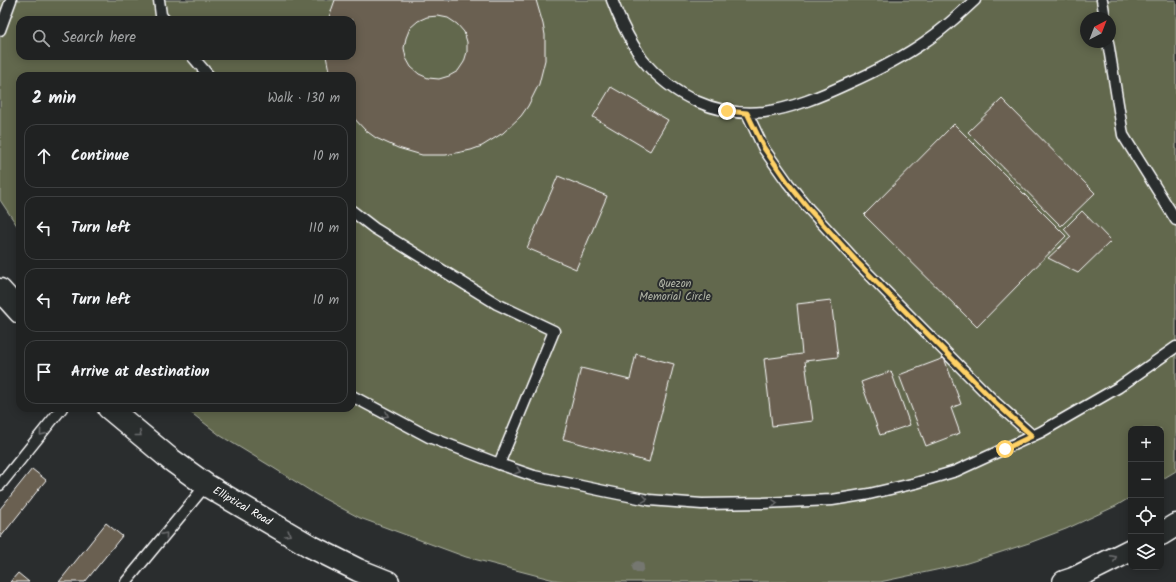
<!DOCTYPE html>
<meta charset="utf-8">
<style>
body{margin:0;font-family:Kalam,sans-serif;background:#2d2f2f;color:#f1f3f6}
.controls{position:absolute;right:12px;bottom:12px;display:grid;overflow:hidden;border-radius:8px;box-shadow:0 2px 10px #0003}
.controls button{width:36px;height:36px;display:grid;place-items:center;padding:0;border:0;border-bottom:1px solid #3d3f40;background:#202222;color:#f1f3f6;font:20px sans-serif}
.compass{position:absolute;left:1080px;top:12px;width:36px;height:36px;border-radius:50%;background:#202222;box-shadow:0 2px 10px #0003;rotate:42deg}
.stop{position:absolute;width:12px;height:12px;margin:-9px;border:3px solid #ffd166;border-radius:50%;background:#fff}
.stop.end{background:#ffd166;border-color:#fff;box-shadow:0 1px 4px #0008}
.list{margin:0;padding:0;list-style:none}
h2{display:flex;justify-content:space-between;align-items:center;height:52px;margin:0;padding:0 16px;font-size:17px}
h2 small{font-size:13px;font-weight:400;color:#a2a4a5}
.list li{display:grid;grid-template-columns:26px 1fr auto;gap:12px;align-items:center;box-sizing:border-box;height:64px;margin:0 8px 8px;padding:0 8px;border:1px solid #3d3f40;border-radius:12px}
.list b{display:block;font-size:15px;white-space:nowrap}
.list em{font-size:13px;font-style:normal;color:#a2a4a5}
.icon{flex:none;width:22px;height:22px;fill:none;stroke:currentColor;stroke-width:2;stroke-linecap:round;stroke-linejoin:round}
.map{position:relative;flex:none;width:1176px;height:582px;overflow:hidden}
.search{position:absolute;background:#202222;box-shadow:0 2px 10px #0003;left:16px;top:16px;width:340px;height:44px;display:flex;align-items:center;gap:10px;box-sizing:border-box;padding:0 14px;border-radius:12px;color:#a2a4a5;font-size:15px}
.panel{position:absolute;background:#202222;box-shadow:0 2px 10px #0003;left:16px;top:72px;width:340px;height:340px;border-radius:12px}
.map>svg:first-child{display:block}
.green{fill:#62684e;stroke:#b0b4a6;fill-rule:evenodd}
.building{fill:#6a6051;stroke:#fff;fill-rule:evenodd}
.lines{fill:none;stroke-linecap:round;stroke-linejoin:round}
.service-casing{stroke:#fff;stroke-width:13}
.primary-casing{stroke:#fff;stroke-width:25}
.service{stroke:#2a2d2e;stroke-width:10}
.primary{stroke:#2a2d2e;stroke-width:22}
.tree{fill:#747770}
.oneway{stroke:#6a6c6d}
.route{stroke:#ffd166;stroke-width:5}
.labels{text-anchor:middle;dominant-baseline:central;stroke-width:4;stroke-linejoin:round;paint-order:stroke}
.park-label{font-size:11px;fill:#b0b4a6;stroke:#2a2d2e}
.street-label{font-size:11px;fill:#fff;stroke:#2a2d2e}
</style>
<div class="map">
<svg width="1176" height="582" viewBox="0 0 1176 582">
<rect width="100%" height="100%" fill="#2a2d2e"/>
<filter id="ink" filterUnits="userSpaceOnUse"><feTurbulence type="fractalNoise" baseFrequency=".025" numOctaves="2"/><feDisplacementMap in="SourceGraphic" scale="8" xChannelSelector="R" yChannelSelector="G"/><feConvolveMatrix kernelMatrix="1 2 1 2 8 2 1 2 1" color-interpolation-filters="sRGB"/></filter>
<g filter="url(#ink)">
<path class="green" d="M 0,0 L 1176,0 L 1176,471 L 1161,480 L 1161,429 L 1131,429 L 1131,497 L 1116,506 L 1066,529 L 1029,543 L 980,559 L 964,564 L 880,582 L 568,582 L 554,580 L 466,557 L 360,518 L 317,495 L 272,467 L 221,436 L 185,408 L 352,408 L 352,76 L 20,76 L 20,230 L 0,200 ZM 1086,18 L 1110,18 L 1110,42 L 1086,42 ZM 20,20 L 352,20 L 352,56 L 20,56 Z"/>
<path class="building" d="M 335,0 L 536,0 L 543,24 L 545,35 L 545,60 L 539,84 L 528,106 L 521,116 L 503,133 L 482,146 L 471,150 L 446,155 L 422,155 L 398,148 L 376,138 L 365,130 L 352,116 L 352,76 L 330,76 L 326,56 L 352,56 L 352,20 L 328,20 ZM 438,16 L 448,18 L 457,24 L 464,32 L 467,42 L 467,52 L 464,62 L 458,71 L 449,76 L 439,79 L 428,78 L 419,74 L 411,67 L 406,58 L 404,48 L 406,38 L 410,28 L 418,21 L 427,17 Z
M 611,87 L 668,120 L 650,151 L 593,117 Z
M 1002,99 L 1095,193 L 1061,226 L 968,132 Z
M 954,124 L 1066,236 L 977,327 L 864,215 Z
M 558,176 L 607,196 L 576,269 L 527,248 Z
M 1082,211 L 1111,241 L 1078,273 L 1048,258 L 1071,237 L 1064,229 Z
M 831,300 L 838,357 L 805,361 L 813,421 L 772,426 L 764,359 L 802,354 L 797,304 Z
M 636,354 L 674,364 L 649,462 L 563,439 L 581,368 L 630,380 Z
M 944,358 L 961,404 L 951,408 L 960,433 L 926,446 L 899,375 Z
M 891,371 L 910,425 L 880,435 L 861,382 Z
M 32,469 L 46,480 L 0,538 L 0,509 Z
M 106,523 L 122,536 L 85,582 L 59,582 Z
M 18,573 L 29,582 L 10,582 Z"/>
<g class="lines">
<defs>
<path id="service" d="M 159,0 L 161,15 L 165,20
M 612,0 C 618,16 625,31 634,46 C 637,50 639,55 642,59 C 672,96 716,117 764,112 C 793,108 821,96 847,84 C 874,72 902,58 926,41 C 944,29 959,15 975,0
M 1102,0 L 1105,18
M 0,30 L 11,0
M 1108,42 L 1123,135 L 1176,220
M 192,56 L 209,76
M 747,113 L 764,149 L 788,183 L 808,208 L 858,263 L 899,305 L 996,403 L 1033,436
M 352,211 L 374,228 L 497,304 L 554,331 L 499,464
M 352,396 L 429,437 L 499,464 L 534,476 L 604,491 L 649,500 L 702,504 L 763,503 L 832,500 L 869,494 L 916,483 L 956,471 L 1041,432 L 1119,387 L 1176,347
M 0,485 L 62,408
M 126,582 L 206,485"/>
<g id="primary">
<path d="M 0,290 L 20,312"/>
<path id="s1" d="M 109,408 L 170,459 L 206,485 L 310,546 L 358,570 L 388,582"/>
<path d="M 1161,534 L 1176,525"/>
<path d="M 1064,582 L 1073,579 L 1131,550"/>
</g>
</defs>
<use href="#service" class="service-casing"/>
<use href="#primary" class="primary-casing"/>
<use href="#service" class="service"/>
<use href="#primary" class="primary"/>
</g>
<circle class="tree" cx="638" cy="567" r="6"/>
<defs><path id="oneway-chevron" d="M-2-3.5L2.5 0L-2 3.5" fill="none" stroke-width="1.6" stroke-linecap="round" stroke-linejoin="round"/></defs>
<g class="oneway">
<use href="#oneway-chevron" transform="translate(386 415) rotate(28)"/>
<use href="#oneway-chevron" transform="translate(42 433) rotate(129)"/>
<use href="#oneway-chevron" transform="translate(139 434) rotate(39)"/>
<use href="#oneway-chevron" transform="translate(518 471) rotate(18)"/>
<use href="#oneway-chevron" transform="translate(645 499) rotate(9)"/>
<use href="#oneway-chevron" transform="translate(775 503) rotate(-3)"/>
<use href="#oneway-chevron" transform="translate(288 534) rotate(31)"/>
<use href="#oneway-chevron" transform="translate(165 535) rotate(-50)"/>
<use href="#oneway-chevron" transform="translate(1114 558) rotate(-27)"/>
</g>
</g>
<g class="lines" filter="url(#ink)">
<path class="route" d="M 727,111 L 747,113 L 764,148 L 788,183 L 808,208 L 858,263 L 899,305 L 996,403 L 1032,436 L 1005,449"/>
</g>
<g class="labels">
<g class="park-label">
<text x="675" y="284">Quezon<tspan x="675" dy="13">Memorial Circle</tspan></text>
</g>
<g class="street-label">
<text stroke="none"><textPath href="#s1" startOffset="166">Elliptical Road</textPath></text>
</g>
</g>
</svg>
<div class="controls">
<button>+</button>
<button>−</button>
<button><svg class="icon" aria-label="locate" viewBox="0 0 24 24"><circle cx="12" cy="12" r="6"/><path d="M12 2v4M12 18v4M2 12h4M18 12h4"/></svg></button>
<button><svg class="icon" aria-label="layers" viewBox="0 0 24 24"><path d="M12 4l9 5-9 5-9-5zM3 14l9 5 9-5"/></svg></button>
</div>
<svg class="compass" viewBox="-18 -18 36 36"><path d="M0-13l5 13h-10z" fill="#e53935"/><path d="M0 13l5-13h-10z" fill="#a2a4a5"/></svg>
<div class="stop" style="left:1005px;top:449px"></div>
<div class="stop end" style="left:727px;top:111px"></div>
<div class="search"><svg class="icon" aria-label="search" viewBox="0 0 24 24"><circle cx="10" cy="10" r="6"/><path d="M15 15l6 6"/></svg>Search here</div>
<section class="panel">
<h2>2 min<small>Walk · 130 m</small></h2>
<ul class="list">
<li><svg class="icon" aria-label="ahead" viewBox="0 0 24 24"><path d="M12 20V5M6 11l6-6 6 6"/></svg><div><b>Continue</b></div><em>10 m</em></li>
<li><svg class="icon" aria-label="left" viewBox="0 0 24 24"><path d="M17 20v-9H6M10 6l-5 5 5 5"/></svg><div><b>Turn left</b></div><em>110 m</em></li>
<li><svg class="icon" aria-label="left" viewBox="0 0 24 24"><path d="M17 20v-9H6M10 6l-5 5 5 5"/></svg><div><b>Turn left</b></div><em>10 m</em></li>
<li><svg class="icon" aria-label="arrive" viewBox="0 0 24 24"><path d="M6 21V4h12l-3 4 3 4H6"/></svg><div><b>Arrive at destination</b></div></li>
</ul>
</section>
</div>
